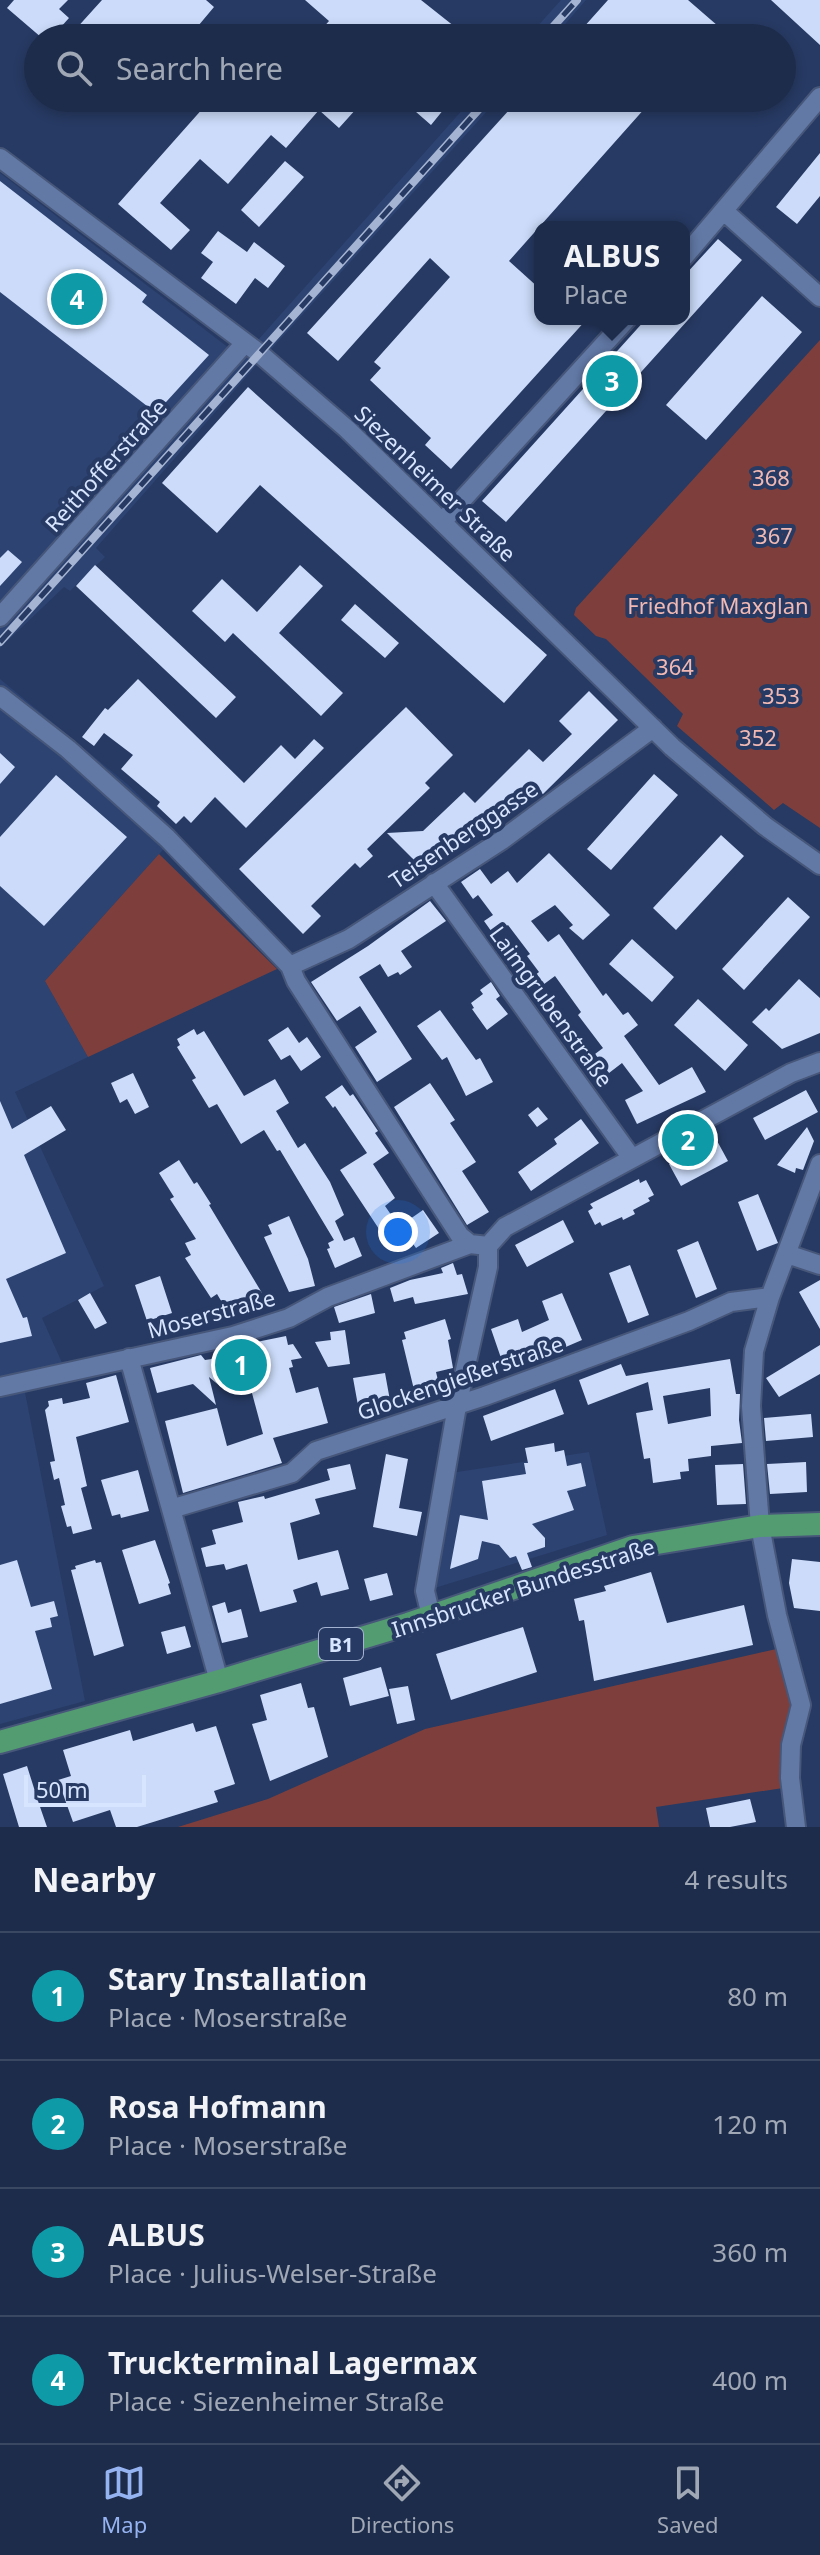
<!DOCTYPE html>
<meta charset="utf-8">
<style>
body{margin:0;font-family:"Noto Sans",sans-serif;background:#253451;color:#f1f3f6}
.scale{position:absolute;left:24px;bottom:20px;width:122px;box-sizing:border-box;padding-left:8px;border:4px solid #d8e5ff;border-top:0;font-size:22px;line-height:28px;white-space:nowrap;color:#d8e5ff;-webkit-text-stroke:6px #273a63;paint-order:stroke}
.you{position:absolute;left:398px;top:1232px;width:28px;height:28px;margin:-20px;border:6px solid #fff;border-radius:50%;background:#1a73e8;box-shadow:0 0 0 12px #1a73e833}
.badge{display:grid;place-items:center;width:52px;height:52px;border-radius:50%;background:#95b2f1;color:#fff;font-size:26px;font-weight:700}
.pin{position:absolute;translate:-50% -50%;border:4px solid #fff;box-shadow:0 2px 8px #0006}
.popup{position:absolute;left:534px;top:221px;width:156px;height:104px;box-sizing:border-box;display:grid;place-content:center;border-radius:16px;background:#1d2c4a;filter:drop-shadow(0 2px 6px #0005);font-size:26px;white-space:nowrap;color:#a0a7b5}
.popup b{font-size:30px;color:#f1f3f6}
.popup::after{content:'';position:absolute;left:50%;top:100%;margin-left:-16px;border:16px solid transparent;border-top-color:#1d2c4a}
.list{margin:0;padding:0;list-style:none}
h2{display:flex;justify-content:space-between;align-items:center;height:104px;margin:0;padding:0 32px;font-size:34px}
h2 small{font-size:26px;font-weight:400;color:#a0a7b5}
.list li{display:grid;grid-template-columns:52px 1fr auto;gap:24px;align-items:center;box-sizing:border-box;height:128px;padding:0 32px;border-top:2px solid #3b4862}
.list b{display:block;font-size:30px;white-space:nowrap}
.list p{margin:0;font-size:26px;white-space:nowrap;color:#a0a7b5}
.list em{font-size:26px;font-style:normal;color:#a0a7b5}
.icon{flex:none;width:44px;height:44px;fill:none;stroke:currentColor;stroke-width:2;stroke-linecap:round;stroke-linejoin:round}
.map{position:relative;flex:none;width:820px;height:1827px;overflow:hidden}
.search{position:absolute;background:#1d2c4a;box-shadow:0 4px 12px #0003;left:24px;right:24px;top:24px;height:88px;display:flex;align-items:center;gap:20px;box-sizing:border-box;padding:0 28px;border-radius:44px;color:#a0a7b5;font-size:30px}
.sheet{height:616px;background:#1d2c4a}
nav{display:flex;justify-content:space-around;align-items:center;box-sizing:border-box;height:112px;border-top:2px solid #3b4862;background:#1d2c4a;font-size:22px;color:#a0a7b5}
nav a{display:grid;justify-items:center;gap:4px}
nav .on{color:#95b2f1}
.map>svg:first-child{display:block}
.built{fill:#2d4372}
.green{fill:#7e3f3c}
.building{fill:#cbdbf9;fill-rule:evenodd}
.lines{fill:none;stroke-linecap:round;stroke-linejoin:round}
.minor-casing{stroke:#47577a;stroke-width:22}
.primary-casing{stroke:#47577a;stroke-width:26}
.minor{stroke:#6279a6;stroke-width:18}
.primary{stroke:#539c71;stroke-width:22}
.rail-casing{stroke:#a5b4d2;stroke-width:8}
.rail{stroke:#273a63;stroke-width:5;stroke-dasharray:15;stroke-linecap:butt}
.labels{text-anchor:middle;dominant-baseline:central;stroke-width:8;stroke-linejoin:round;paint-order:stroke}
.shield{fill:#273a63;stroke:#a3b2d0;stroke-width:2}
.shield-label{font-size:20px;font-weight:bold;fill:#d8e5ff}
.street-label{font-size:22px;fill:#d8e5ff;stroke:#273a63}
.park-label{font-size:22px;fill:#f1b9b4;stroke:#273a63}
</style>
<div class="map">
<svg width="820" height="1827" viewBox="0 0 820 1827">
<rect width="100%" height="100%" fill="#273a63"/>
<path class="built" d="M 561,0 L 586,0 L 553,38 L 527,38 Z
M 473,98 L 499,98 L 254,368 L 96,548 L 105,557 L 70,591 L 64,587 L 0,648 L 0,173 L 242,358 Z
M 0,679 L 127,784 L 178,833 L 45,981 L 88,1057 L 15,1092 L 104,1286 L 42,1318 L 67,1374 L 23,1382 L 85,1701 L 0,1724 Z
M 589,1452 L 607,1535 L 425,1591 L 444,1474 Z"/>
<path class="green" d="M 820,340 L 820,828 L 783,803 L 774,810 L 677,726 L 683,714 L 606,639 L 596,636 L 574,615 L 576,608 Z
M 159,854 L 277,969 L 88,1057 L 45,981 Z
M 781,1648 L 792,1700 L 792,1723 L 781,1753 L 783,1788 L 656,1807 L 659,1827 L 178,1827 L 268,1799 L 425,1729 Z"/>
<path class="building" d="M 14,0 L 68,0 L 59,9 L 69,18 L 51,38 L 42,38 L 7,8 Z
M 102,0 L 206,0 L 214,7 L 188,38 L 82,38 L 74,31 Z
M 305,0 L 421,0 L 469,38 L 331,38 L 321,30 L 329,21 Z
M 608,0 L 688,0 L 718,26 L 707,38 L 574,38 Z
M 771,0 L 820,0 L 820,45 Z
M 212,98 L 366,98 L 339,128 L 319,110 L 286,148 L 271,135 L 228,184 L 200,159 L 160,203 L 190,230 L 171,250 L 118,204 Z
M 400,98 L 453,98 L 431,125 Z
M 520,98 L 654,98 L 509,261 L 540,289 L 540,319 L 587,319 L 451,469 L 425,445 L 431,438 L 370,380 L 381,368 L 374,362 L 450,277 L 430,258 L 338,361 L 307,333 Z
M 820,153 L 820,196 L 797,224 L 776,207 Z
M 285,161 L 304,177 L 259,227 L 241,210 Z
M 0,181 L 147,295 L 142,302 L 209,355 L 156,413 L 0,292 Z
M 218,231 L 247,252 L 254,242 L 285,266 L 268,288 L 255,278 L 236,304 L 201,278 L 213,262 L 201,253 Z
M 718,239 L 742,260 L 506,522 L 482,501 L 646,319 L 684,319 L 684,276 Z
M 762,296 L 802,332 L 706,440 L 666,405 Z
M 248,387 L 547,655 L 504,703 L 260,485 L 217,533 L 162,483 Z
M 8,550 L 22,562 L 0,586 L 0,558 Z
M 95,565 L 236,697 L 216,718 L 76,586 Z
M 300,565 L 323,586 L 279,633 L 343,693 L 321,716 L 233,633 L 225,642 L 192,611 L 222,579 L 257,612 Z
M 355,604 L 399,643 L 385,658 L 341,620 Z
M 138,679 L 244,783 L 281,745 L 295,759 L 314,739 L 324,748 L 246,828 L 215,797 L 191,823 L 184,816 L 176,824 L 157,806 L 160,802 L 121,769 L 133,755 L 104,733 L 94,746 L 82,737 L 105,708 L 108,710 Z
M 589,691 L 618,720 L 543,794 L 538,790 L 512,815 L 483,834 L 474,825 L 427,873 L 387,833 L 423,831 L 464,792 L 475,803 L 529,749 L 543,762 L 572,734 L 559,721 Z
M 406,707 L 453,755 L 425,783 L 430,788 L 367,849 L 373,856 L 360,868 L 355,863 L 311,906 L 321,916 L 303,934 L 239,869 Z
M 0,753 L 15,767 L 0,784 Z
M 654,774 L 678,795 L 611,870 L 587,849 Z
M 56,775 L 127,837 L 44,926 L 0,886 L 0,837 Z
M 721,835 L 744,856 L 676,930 L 653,908 Z
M 549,853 L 610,915 L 583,940 L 569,928 L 573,925 L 555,905 L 531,921 L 548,942 L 559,934 L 603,996 L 606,993 L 623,1015 L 628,1012 L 638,1025 L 624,1036 L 659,1085 L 692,1067 L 706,1092 L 637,1124 L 625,1100 L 643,1091 L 622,1063 L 609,1073 L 595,1054 L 603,1048 L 578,1015 L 581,1012 L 555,976 L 536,990 L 529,980 L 539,972 L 527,956 L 530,954 L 508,925 L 494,935 L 484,921 L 493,915 L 478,895 L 473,899 L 461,882 L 480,869 L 491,884 L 508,871 L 517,883 Z
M 788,897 L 810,917 L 744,990 L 722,969 Z
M 430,901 L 446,921 L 401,951 L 412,967 L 400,975 L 398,972 L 388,977 L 380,964 L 359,977 L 412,1059 L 377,1082 L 355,1047 L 377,1032 L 360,1006 L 337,1021 L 311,982 L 368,946 Z
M 632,939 L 674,977 L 652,1002 L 609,964 Z
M 799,979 L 820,998 L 820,1033 L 782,1049 L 752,1022 L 766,1008 L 769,1011 Z
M 491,982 L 500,996 L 496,999 L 508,1014 L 487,1030 L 472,1009 L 474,1008 L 471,1003 L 483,994 L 480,990 Z
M 698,999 L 748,1045 L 725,1071 L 674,1025 Z
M 440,1010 L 476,1060 L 480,1058 L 493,1082 L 466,1096 L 447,1057 L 442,1060 L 417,1026 Z
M 288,1027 L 299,1043 L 307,1037 L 321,1057 L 301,1071 L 290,1055 L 281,1060 L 268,1040 Z
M 194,1029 L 197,1035 L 204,1031 L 244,1096 L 275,1079 L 289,1103 L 276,1111 L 298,1148 L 305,1143 L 330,1182 L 344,1215 L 335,1221 L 344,1241 L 354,1237 L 362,1256 L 335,1268 L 327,1249 L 330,1248 L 328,1243 L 334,1240 L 280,1150 L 277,1151 L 264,1130 L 241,1144 L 217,1104 L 209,1108 L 192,1080 L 196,1078 L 177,1047 L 180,1045 L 177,1039 Z
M 133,1073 L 149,1107 L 135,1114 L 127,1099 L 120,1103 L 111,1083 Z
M 430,1083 L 455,1120 L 450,1123 L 476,1162 L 462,1171 L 489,1212 L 467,1225 L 394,1107 Z
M 342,1085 L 350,1096 L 353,1094 L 378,1131 L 375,1133 L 389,1153 L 373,1164 L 395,1198 L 385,1206 L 394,1219 L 379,1229 L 340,1170 L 367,1153 L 335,1106 L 333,1108 L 325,1097 Z
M 806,1090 L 818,1112 L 765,1140 L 753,1118 Z
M 0,1101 L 12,1129 L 51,1106 L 66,1130 L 24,1155 L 66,1253 L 6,1279 L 23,1318 L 27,1317 L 32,1336 L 0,1343 Z
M 538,1107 L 548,1119 L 537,1127 L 528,1115 Z
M 581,1119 L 599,1143 L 531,1191 L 518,1172 L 557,1144 L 554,1139 Z
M 807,1127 L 814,1141 L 803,1170 L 796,1168 L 795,1173 L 777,1165 Z
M 716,1139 L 728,1161 L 681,1186 L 669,1164 Z
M 179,1160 L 194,1184 L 197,1182 L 211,1204 L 209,1205 L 262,1293 L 223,1304 L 217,1294 L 211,1298 L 185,1258 L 191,1255 L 185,1243 L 196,1239 L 170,1199 L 174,1197 L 159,1173 Z
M 639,1179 L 640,1183 L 646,1180 L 654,1195 L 648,1198 L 650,1201 L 633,1210 L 635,1214 L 623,1220 L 622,1217 L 602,1226 L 600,1222 L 595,1225 L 588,1211 L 593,1208 L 590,1204 Z
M 758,1194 L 778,1243 L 757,1251 L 738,1202 Z
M 423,1210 L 439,1233 L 416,1248 L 400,1226 Z
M 289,1216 L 308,1259 L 315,1286 L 289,1292 L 264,1237 L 272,1234 L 268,1225 Z
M 563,1220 L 574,1242 L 527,1267 L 515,1245 Z
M 698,1241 L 717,1289 L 696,1298 L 677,1250 Z
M 453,1263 L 457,1275 L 462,1274 L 468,1294 L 415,1304 L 413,1297 L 394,1302 L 390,1288 L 410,1280 L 443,1273 L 441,1268 Z
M 630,1265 L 649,1315 L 628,1323 L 609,1273 Z
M 160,1276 L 172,1313 L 147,1321 L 135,1285 Z
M 820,1280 L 820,1329 L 799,1292 Z
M 90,1293 L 107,1323 L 95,1329 L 78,1300 Z
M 562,1293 L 582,1340 L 561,1349 L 558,1341 L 529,1354 L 527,1349 L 501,1358 L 491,1329 L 518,1319 L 522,1332 L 549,1320 L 542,1301 Z
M 371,1294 L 375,1313 L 339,1323 L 334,1307 Z
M 445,1319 L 451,1339 L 448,1340 L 453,1368 L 436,1372 L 441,1393 L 416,1398 L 402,1340 L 406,1339 L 404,1332 Z
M 345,1330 L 350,1364 L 328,1367 L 315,1342 L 331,1340 L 330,1332 Z
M 286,1336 L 288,1345 L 293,1344 L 302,1358 L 291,1360 L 293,1367 L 289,1368 L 296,1393 L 318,1387 L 328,1423 L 273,1438 L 282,1463 L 183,1493 L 165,1421 L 217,1408 L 227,1446 L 263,1434 L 249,1382 L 221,1387 L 209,1377 L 216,1405 L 193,1384 L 157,1393 L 150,1368 L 201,1355 L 205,1360 L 253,1353 L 252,1343 Z
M 820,1345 L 820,1374 L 779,1397 L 766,1378 Z
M 730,1359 L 736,1394 L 740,1394 L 739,1420 L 742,1443 L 711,1446 L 711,1456 L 688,1459 L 689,1471 L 680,1472 L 681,1479 L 653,1483 L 650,1458 L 644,1459 L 636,1413 L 653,1410 L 648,1382 L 588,1405 L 579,1380 L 621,1364 L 626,1376 ZM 710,1388 L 711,1416 L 668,1424 L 663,1396 Z
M 385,1373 L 391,1406 L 359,1411 L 353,1378 Z
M 116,1375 L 129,1422 L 76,1437 L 87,1486 L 81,1488 L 92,1529 L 73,1534 L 71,1526 L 67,1527 L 61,1506 L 65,1505 L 59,1478 L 54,1480 L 50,1462 L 55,1461 L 45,1410 L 49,1406 L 48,1401 L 62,1398 L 63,1404 L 90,1398 L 86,1383 Z
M 555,1389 L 564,1414 L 491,1441 L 483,1416 Z
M 811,1414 L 813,1437 L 766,1441 L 764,1418 Z
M 554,1443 L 555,1452 L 564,1450 L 567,1466 L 581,1463 L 586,1486 L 567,1491 L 574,1510 L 532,1524 L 545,1538 L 545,1547 L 527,1553 L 532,1567 L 522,1570 L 516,1556 L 510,1558 L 499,1545 L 482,1541 L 478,1559 L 450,1569 L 460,1515 L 488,1520 L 482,1481 L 526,1474 L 524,1463 L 528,1463 L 525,1448 Z
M 386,1454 L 408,1459 L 399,1508 L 422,1512 L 417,1536 L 373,1527 Z
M 806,1462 L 807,1492 L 770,1494 L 767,1464 Z
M 350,1464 L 356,1489 L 315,1499 L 320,1514 L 290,1523 L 298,1560 L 338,1550 L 349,1589 L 321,1596 L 317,1582 L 293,1590 L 297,1602 L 260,1612 L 247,1564 L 226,1570 L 224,1564 L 206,1567 L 201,1548 L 216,1544 L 212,1530 L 243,1522 L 238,1502 L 264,1496 L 265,1499 L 330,1480 L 327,1469 Z
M 743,1464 L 746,1504 L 717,1505 L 715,1465 Z
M 138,1470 L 149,1511 L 121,1518 L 120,1514 L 112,1516 L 101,1480 Z
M 155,1540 L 170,1583 L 168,1584 L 171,1594 L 139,1604 L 122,1550 Z
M 792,1559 L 820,1562 L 820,1611 L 794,1608 L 789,1583 Z
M 17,1560 L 31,1607 L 54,1601 L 58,1616 L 50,1618 L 52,1627 L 35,1631 L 52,1689 L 0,1704 L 0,1565 Z
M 95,1560 L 96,1563 L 101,1562 L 124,1646 L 94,1656 L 71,1570 L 76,1569 L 75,1566 Z
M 651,1572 L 667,1623 L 744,1605 L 753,1645 L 594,1681 L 584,1620 L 579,1621 L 574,1599 L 606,1591 L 604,1586 Z
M 387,1573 L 393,1595 L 370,1601 L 364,1579 Z
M 225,1602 L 228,1613 L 241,1609 L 248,1637 L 222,1643 L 212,1606 Z
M 185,1626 L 191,1647 L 167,1654 L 161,1632 Z
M 523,1627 L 537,1672 L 451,1700 L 436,1654 Z
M 381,1667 L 389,1696 L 350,1706 L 343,1678 Z
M 301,1683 L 308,1708 L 314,1707 L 328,1757 L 270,1781 L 252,1724 L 267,1720 L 260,1695 Z
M 408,1686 L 415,1720 L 397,1724 L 389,1689 Z
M 193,1723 L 196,1732 L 216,1726 L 235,1784 L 214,1791 L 218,1802 L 137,1827 L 116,1827 L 110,1810 L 73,1822 L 58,1780 L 71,1776 L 63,1750 L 130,1730 L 133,1741 Z
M 27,1766 L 39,1804 L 47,1827 L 19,1827 L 3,1774 Z
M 750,1799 L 756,1822 L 730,1827 L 710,1827 L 706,1808 Z"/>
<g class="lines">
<defs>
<path id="minor" d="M 0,158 L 259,353 L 347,429 L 672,747 L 765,826 L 820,865
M 725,212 L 820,297
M 684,257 L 820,97
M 442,522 L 627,319
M 0,617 L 245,343
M 0,696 L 68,749 L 167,838 L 290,966 L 296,981 L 460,1236 L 470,1244
M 434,883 L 631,1157
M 290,966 L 349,939 L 502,840 L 653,728
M 787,1254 L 820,1265
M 129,1358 L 219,1681
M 0,1387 L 233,1336 L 289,1318 L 328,1297 L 470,1244 L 488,1246 L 505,1227 L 791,1073 L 820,1062
M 171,1509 L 292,1473 L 316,1451 L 485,1396 L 689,1321 L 731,1302 L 770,1297
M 431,1616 L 425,1591 L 457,1406 L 488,1267 L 488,1246
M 796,1827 L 790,1778 L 791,1745 L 801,1705 L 777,1615 L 760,1526 L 751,1406 L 754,1351 L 770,1297 L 820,1164"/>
<path id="primary" d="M 0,1742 L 219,1681 L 408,1624 L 633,1547 L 760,1526 L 820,1524"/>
</defs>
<use href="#minor" class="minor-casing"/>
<use href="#primary" class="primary-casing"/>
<use href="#minor" class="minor"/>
<use href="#primary" class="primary"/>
<defs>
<path id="rail" d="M 543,38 L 577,0
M 0,642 L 489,98"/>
</defs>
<use href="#rail" class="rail-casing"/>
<use href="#rail" class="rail"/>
</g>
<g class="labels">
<rect class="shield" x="319" y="1628" width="44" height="32" rx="6"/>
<g class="shield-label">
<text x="341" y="1644">B1</text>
</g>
<g class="street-label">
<text transform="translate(105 465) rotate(-48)">Reithofferstraße</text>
<text transform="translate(436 483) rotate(44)">Siezenheimer Straße</text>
<text transform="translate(463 834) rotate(-34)">Teisenberggasse</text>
<text transform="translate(552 1006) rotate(54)">Laimgrubenstraße</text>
<text transform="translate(211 1313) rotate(-15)">Moserstraße</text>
<text transform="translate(460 1377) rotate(-19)">Glockengießerstraße</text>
<text transform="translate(523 1587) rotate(-18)">Innsbrucker Bundesstraße</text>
</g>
<g class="park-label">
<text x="771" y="477">368</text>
<text x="774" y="535">367</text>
<text x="718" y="605">Friedhof Maxglan</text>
<text x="675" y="666">364</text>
<text x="781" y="695">353</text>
<text x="758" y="737">352</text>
</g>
</g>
</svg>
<div class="scale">50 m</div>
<div class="you"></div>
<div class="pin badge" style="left:241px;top:1365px;background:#0f9aa8">1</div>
<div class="pin badge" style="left:688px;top:1140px;background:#0f9aa8">2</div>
<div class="pin badge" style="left:612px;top:381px;background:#0f9aa8">3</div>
<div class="popup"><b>ALBUS</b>Place</div>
<div class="pin badge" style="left:77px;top:299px;background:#0f9aa8">4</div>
<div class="search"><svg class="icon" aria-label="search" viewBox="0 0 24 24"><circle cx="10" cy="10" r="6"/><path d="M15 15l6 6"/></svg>Search here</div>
</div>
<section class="sheet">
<h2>Nearby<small>4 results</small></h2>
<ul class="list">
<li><span class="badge" style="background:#0f9aa8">1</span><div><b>Stary Installation</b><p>Place · Moserstraße</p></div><em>80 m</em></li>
<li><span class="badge" style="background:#0f9aa8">2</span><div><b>Rosa Hofmann</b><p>Place · Moserstraße</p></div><em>120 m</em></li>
<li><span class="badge" style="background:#0f9aa8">3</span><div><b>ALBUS</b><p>Place · Julius-Welser-Straße</p></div><em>360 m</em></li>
<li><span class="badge" style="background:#0f9aa8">4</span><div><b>Truckterminal Lagermax</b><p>Place · Siezenheimer Straße</p></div><em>400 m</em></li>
</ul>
</section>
<nav>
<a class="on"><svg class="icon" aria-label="map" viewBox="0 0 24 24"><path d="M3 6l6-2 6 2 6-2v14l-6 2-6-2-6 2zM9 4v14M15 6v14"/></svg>Map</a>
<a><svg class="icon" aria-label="directions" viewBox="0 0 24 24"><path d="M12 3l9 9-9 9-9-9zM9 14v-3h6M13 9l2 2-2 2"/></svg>Directions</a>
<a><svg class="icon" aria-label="saved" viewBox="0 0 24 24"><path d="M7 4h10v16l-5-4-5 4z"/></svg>Saved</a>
</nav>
